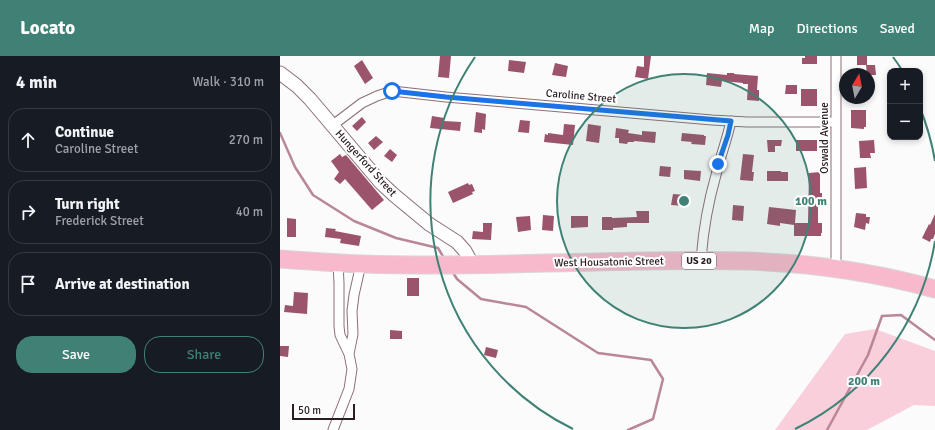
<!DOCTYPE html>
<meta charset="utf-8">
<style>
body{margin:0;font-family:Signika,sans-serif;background:#242831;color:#f1f3f6}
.controls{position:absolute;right:12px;top:12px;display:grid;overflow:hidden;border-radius:8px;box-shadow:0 2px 6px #0003}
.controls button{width:36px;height:36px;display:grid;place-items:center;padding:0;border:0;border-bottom:1px solid #363941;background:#171b24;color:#f1f3f6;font:20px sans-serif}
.compass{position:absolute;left:559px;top:12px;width:36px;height:36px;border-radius:50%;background:#171b24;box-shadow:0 2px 6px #0003;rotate:10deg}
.scale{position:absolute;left:12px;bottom:10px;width:63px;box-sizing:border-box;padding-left:4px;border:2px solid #291d20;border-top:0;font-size:11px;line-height:14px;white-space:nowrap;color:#291d20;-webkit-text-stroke:3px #fff;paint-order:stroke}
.stop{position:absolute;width:12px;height:12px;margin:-9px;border:3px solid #1a73e8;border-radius:50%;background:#fff}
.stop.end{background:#1a73e8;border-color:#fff;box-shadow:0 1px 4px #0008}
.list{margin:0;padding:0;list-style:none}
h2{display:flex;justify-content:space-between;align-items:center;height:52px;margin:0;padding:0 16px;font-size:17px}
h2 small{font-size:13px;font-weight:400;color:#9ea1a6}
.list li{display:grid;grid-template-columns:26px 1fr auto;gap:12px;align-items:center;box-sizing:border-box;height:64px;margin:0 8px 8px;padding:0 8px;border:1px solid #363941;border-radius:16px}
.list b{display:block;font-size:15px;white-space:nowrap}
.list p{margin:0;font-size:13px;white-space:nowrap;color:#9ea1a6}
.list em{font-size:13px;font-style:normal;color:#9ea1a6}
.actions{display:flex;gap:8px;padding:12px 16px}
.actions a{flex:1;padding:9px 0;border:1px solid #3f8275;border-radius:16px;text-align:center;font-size:14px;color:#3f8275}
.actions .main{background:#3f8275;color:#fff}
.icon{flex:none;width:22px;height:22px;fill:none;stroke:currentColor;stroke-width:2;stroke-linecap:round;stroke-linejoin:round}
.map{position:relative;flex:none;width:655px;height:374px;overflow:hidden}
header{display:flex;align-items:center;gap:24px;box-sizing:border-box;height:56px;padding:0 20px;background:#3f8275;color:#fff}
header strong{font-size:19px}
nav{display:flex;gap:22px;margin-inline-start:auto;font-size:14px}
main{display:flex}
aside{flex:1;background:#171b24}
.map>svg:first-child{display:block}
.green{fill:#facfdc}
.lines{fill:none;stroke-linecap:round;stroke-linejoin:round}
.stream{stroke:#b98796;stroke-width:2.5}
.building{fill:#9c546c}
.street-casing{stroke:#8c6e77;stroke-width:11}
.secondary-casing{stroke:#8c6e77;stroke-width:15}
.highway-casing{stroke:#d8d6d7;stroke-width:19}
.street{stroke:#fff;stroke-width:9}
.secondary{stroke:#fff;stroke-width:13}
.highway{stroke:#f9b9cc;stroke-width:17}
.route{stroke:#1a73e8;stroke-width:5}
.ring{fill:none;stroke:#3f8275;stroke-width:2}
.labels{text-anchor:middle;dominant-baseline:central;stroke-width:4;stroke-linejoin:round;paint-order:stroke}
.shield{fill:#fff;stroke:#696163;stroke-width:1}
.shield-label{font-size:10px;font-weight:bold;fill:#291d20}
.street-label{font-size:11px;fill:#291d20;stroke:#fff}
.centre{fill:#3f8275;stroke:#fff;stroke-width:2}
.ring-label{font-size:12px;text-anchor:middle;font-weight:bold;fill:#3f8275;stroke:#fff;stroke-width:4;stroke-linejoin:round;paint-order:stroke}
</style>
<header>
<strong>Locato</strong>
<nav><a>Map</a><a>Directions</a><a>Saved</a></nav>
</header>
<main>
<aside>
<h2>4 min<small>Walk · 310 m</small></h2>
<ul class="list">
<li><svg class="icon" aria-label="ahead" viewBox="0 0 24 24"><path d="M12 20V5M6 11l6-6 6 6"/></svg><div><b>Continue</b><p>Caroline Street</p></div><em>270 m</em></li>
<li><svg class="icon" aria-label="right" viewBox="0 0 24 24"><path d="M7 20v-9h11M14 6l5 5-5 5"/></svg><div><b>Turn right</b><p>Frederick Street</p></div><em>40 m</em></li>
<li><svg class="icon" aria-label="arrive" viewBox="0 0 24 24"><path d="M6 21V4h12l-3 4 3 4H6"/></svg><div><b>Arrive at destination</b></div></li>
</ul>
<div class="actions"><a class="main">Save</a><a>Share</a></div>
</aside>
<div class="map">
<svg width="655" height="374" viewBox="0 0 655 374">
<rect width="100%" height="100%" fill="#fbfbfb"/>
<path class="green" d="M 595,273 L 655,295 L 655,350 L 634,349 L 587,374 L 495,374 L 565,278 Z"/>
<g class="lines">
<path class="stream" d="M 0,77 L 15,111 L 33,139 L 74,165 L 116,182 L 158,192 L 164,202
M 172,215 L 177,223 L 201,243 L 246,251 L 318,297 L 371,304 L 383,323 L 373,363 L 348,374
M 547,374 L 588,299 L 602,260 L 621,259 L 655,284"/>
</g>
<path class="building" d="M 160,0 L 171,0 L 169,22 L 158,21 Z
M 364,0 L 371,0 L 368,23 L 355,21 L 357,10 L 364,11 Z
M 525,0 L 537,0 L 537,8 L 522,8 L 522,2 L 525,2 Z
M 577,0 L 587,0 L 587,9 L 577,9 Z
M 82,4 L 93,22 L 85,28 L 74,10 Z
M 229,4 L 246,6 L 244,17 L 228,15 Z
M 275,7 L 288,10 L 286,21 L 272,19 Z
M 586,9 L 595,9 L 596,19 L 589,19 L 589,18 L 587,18 Z
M 427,17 L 447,19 L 447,17 L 454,17 L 454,18 L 478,20 L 477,34 L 479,34 L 479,45 L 467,44 L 468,28 L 463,28 L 463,27 L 442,25 L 441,31 L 426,29 Z
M 506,29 L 517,29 L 517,38 L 505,38 Z
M 521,33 L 537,33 L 537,50 L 521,50 Z
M 571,54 L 586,54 L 586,71 L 584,71 L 584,73 L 571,72 Z
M 196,56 L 206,58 L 205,74 L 202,73 L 202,77 L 194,76 Z
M 152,60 L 164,62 L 164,65 L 181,66 L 180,75 L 150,72 Z
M 82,61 L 86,66 L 77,75 L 72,70 Z
M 240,64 L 250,65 L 249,77 L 238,76 Z
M 284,68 L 295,69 L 293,89 L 264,86 L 265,78 L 268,79 L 268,77 L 283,79 Z
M 308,68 L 321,70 L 319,87 L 306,85 Z
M 336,72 L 349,74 L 348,77 L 362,79 L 362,75 L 376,76 L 375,87 L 354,85 L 354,86 L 348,86 L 347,88 L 339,87 L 339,82 L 335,82 Z
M 402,77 L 424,79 L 424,80 L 426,80 L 425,89 L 411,88 L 412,86 L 401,85 Z
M 96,80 L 103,86 L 94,94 L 88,87 Z
M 487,84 L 502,84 L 501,90 L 495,90 L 495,96 L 488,96 Z
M 516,84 L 537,84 L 537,95 L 516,95 Z
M 594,84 L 595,97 L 590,97 L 591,102 L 580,102 L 579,85 Z
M 110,93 L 117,99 L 112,106 L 104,100 Z
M 60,98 L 62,101 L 66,99 L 104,144 L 92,154 L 65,123 L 60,128 L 54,123 L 59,116 L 51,105 Z
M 463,98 L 474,99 L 472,116 L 474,116 L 473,125 L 460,124 Z
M 380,110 L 391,111 L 390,121 L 379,120 Z
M 586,111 L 587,132 L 575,133 L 574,112 Z
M 404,114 L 421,115 L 420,125 L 404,123 Z
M 487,115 L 501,115 L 501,116 L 508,116 L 508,125 L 487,125 Z
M 540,116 L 540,137 L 542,137 L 542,144 L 540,144 L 540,146 L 538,146 L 538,167 L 542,167 L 542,177 L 541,177 L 541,180 L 514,180 L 514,169 L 500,167 L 500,170 L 487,168 L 489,151 L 516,154 L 515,167 L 528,167 L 529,117 Z
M 188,127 L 189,129 L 192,128 L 195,135 L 192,136 L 193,138 L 173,147 L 168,136 Z
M 393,138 L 406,139 L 405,150 L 391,149 Z
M 453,149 L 464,150 L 463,165 L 452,164 Z
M 356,155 L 369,155 L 369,167 L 347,167 L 347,171 L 333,172 L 333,174 L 322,174 L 322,161 L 332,161 L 332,162 L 357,161 Z
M 576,157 L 586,158 L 586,161 L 590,161 L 589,168 L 586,167 L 585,174 L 574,171 Z
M 655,158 L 655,178 L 653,183 L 651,183 L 650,186 L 642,182 L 649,168 L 650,169 Z
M 263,159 L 274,160 L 273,175 L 262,174 Z
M 250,160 L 251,174 L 238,176 L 236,161 Z
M 291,160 L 308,160 L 308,171 L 291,172 Z
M 7,162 L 16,163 L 16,181 L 7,181 Z
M 203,167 L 212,167 L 211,184 L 192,183 L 193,175 L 203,176 Z
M 46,172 L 56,173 L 55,175 L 81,180 L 79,190 L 60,187 L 61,183 L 45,181 Z
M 127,222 L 139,222 L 139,240 L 127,240 Z
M 14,236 L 28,237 L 27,258 L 4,256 L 5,249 L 13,250 Z
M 110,274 L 122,275 L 122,283 L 110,283 Z
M 0,290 L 9,290 L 8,301 L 0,300 Z
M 206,291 L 218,294 L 216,302 L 204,299 Z"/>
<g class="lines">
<defs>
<path id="street" d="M 53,69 L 82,47 L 97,40 L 112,35 L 166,41 L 432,64 L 467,66 L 556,66
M 421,205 C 423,175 428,147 436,119 C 440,101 447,84 451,65
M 556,213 L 556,0
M 69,298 L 73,278 L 72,255 L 74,239 L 81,208
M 53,374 L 69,333 L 72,313 L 69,298 L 60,279 L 59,270 L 59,227 L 58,207"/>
<path id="secondary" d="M 0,17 L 17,30 L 30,43 L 101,127 L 114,139 L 149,168 L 177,186 L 185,195 L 192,208"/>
<path id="highway" d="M 0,203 C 27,205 55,207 82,208 C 144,210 206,209 268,207 C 334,206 400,203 466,205 C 530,207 594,216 655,233"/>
</defs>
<use href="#street" class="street-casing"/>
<use href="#secondary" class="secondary-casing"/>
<use href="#highway" class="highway-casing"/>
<use href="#street" class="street"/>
<use href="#secondary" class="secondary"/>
<use href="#highway" class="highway"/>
</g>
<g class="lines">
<path class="route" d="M 112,35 L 166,41 L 451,65 L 448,79 L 438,108"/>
</g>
<circle cx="404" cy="145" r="127" fill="#3f8275" fill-opacity=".12"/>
<g class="ring">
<circle cx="404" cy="145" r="127"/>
<path d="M655 185A254 254 0 0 1 515 373M293 373A254 254 0 0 1 195 1M613 1A254 254 0 0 1 622 14M640 52A254 254 0 0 1 655 105"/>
</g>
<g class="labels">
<rect class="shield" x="402" y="197" width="34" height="16" rx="3"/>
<g class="shield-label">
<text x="419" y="205">US 20</text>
</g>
<g class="street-label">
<text transform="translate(301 40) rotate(5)">Caroline Street</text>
<text transform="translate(544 82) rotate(-90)">Oswald Avenue</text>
<text transform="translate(86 107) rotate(48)">Hungerford Street</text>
<text transform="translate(329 206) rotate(-1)">West Housatonic Street</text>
</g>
</g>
<circle cx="404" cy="145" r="6" class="centre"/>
<g class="ring-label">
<text x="531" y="149">100 m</text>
<text x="584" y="329">200 m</text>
</g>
</svg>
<div class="controls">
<button>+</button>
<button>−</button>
</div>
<svg class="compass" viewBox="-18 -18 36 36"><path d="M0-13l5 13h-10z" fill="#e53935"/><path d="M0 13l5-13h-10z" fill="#9ea1a6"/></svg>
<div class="scale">50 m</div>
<div class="stop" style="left:112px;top:35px"></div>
<div class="stop end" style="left:438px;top:108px"></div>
</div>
</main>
